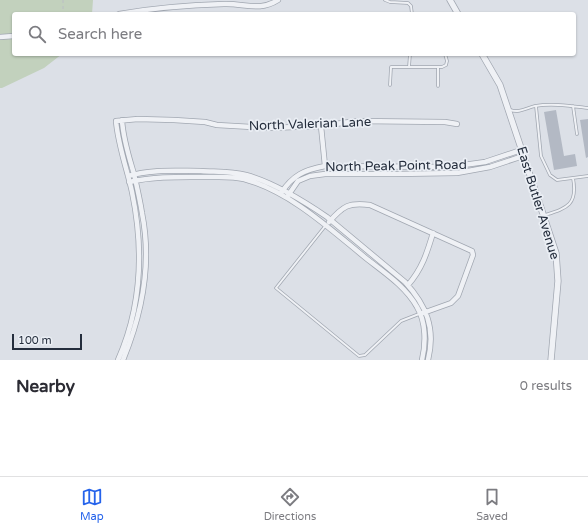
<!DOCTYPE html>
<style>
body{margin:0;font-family:"Varela Round",sans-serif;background:#f7f7f7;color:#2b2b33}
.scale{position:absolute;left:12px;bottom:10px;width:70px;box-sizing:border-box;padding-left:4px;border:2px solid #252e3d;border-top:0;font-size:11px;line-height:14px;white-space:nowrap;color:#252e3d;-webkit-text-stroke:3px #ebeff5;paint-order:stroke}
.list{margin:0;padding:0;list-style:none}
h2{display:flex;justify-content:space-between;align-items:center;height:52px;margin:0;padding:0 16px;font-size:17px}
h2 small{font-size:13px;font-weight:400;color:#7c7c81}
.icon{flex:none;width:22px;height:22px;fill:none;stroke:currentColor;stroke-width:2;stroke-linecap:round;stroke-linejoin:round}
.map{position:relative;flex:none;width:588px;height:360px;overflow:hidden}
.search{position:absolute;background:#fff;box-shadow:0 1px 3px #0004;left:12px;right:12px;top:12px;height:44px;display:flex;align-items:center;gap:10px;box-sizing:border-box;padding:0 14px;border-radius:4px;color:#7c7c81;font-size:15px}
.sheet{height:116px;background:#fff}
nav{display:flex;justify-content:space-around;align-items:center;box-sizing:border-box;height:56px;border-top:1px solid #e1e1e2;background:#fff;font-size:11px;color:#7c7c81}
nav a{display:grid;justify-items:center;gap:2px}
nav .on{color:#2563eb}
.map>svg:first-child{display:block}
.green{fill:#c2d1bd}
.building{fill:#b3b9c4}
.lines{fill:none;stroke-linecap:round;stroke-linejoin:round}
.service-casing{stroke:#a1a7b1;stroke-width:3.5}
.minor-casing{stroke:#a1a7b1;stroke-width:6}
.tertiary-casing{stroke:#a1a7b1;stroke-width:7}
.path{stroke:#babec5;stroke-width:1;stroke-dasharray:3 3;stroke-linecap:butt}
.service{stroke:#eff1f5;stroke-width:2}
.minor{stroke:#eff1f5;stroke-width:4.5}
.tertiary{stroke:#eff1f5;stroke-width:5.5}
.labels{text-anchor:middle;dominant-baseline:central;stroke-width:3.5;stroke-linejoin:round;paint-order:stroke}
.street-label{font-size:13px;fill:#252e3d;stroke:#ebeff5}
</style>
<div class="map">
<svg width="588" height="360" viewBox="0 0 588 360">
<rect width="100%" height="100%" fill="#dce0e7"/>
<path class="green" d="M 0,0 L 93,0 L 92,14 L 14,14 L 14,54 L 62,54 L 44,68 L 2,88 L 0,88 Z"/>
<path class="building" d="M 556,110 L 564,156 L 575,154 L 577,166 L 554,170 L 544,112 Z
M 588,119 L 588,157 L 586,158 L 580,120 Z"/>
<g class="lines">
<defs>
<path id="service" d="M 385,0 L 390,2 L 408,3 L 411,6 L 412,14
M 409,67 L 410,54
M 390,85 L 391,67 L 442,67 L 446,65 L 447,61 L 445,54
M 438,86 L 438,68
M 536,106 L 541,156 L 550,175 L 557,180 L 588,176
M 573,106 L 577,134
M 510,110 C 520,113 526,108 535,106 C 552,103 571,106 588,108
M 545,215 C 567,208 578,205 573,178
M 326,225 L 276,288 L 359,356 L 365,355 L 401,321 L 419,314"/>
<path id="minor" d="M 119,14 C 153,8 189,5 224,4 C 244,3 259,12 278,0
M 0,37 L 14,36
M 122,120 C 123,139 129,157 134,174 C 137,187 140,200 142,213 C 152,263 142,314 123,360
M 321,126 L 325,166
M 128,176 C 151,169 176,171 201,171 C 215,172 231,171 246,175 C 272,182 305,202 327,217 L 405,282 C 426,305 436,328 428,360
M 129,182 C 155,176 181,177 207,177 C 219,177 232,176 244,179 C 291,192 330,229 367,259 C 385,273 406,287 417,307 C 426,322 426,343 422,360
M 281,193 C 293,175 304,170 325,166 L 449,167 L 485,162 L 521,150
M 287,197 L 298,181 L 310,176 L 325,174 L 396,174 L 457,173 L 490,167 L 523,156
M 329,222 C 343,206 349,202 370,205 L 472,251 L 473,255 L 458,296 L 451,303 L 423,313
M 408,285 C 422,269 427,253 433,233
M 118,360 C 142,306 144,250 132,192 C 127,169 118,145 116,121 L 138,119 L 174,120 L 205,122 L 217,125 L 270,128 L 321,126 L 357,121 L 445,122 L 457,124"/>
<path id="tertiary" d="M 450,0 L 458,14
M 482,54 L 500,85 L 556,253 L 558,281 L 551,360"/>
</defs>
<use href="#service" class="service-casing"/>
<use href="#minor" class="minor-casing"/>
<use href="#tertiary" class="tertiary-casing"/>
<path class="path" d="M 63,0 L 63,14"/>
<use href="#service" class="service"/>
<use href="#minor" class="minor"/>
<use href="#tertiary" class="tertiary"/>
</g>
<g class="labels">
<g class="street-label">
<text transform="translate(310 124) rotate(-2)">North Valerian Lane</text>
<text transform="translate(396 166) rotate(-1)">North Peak Point Road</text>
<text transform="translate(538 203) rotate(73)">East Butler Avenue</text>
</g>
</g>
</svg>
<div class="scale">100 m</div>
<div class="search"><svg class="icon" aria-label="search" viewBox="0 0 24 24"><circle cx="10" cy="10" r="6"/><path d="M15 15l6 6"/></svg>Search here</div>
</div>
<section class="sheet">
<h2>Nearby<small>0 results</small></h2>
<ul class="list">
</ul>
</section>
<nav>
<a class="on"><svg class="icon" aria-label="map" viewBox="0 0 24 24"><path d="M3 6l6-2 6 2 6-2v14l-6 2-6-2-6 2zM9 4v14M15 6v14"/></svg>Map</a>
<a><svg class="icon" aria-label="directions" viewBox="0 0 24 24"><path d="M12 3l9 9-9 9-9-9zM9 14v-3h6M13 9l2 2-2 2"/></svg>Directions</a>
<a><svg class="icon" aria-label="saved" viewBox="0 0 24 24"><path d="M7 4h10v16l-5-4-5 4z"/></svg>Saved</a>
</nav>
